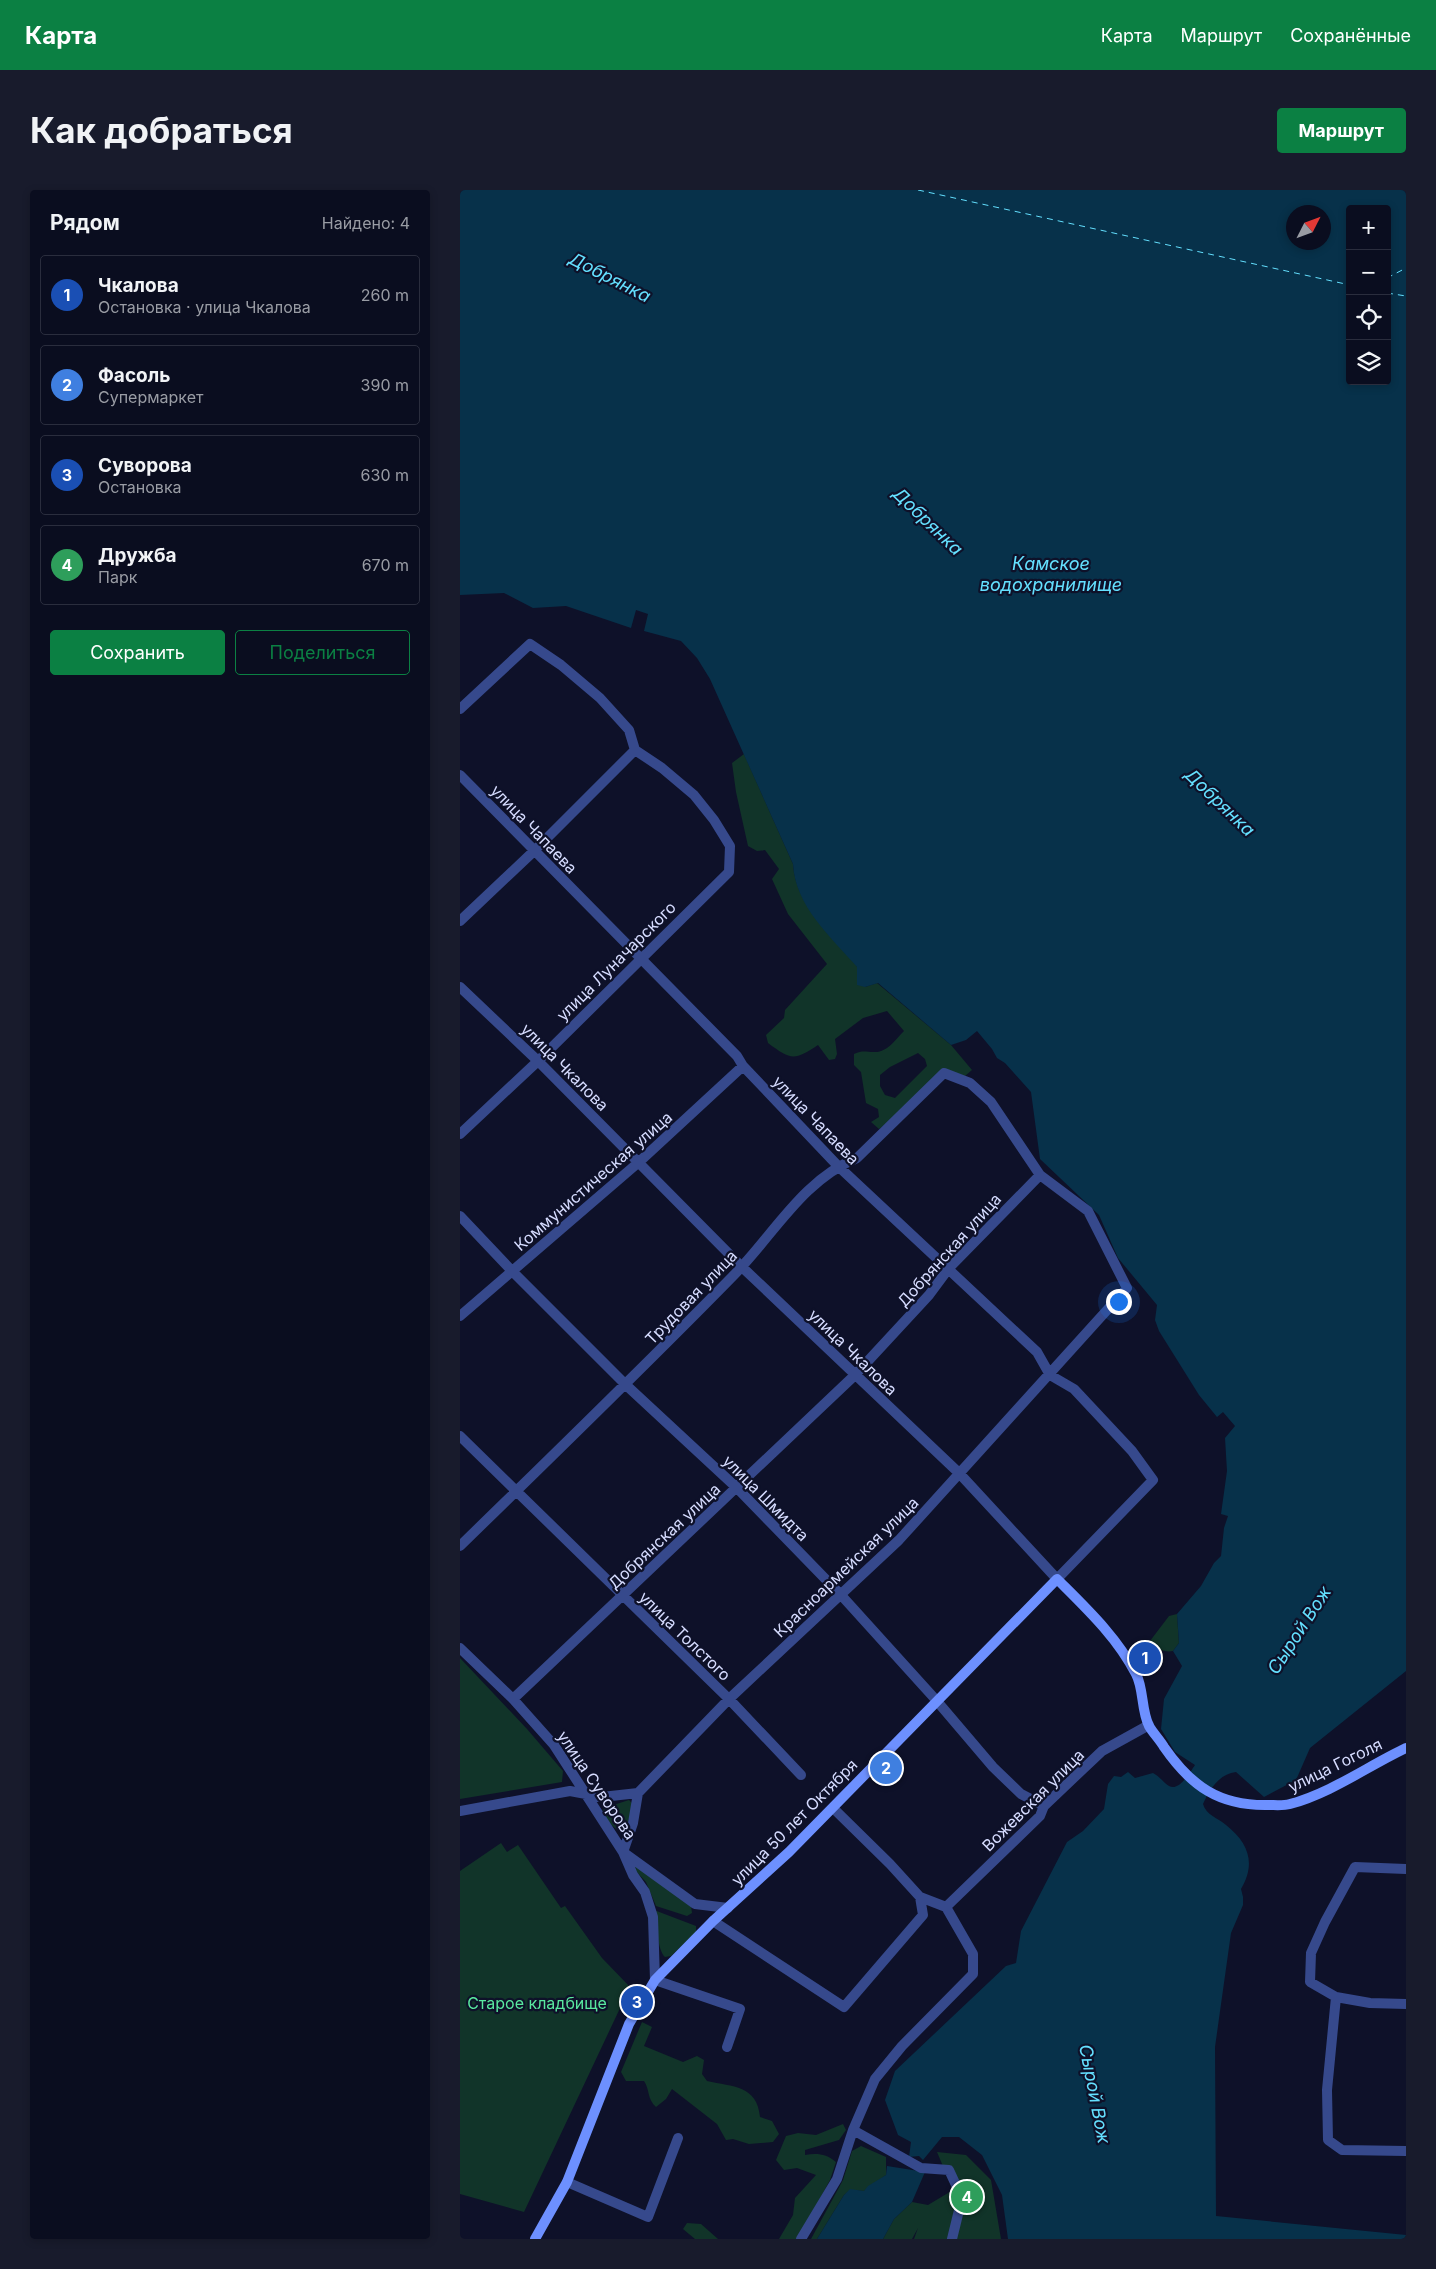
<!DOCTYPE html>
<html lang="ru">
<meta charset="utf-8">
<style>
body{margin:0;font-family:Inter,sans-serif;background:#181b2c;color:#f1f3f6}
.controls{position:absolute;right:15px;top:15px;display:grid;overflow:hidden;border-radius:5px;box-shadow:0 2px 8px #0003}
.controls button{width:45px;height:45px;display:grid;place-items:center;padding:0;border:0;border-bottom:1px solid #2a2d3d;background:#0a0d1f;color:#f1f3f6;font:25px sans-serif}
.compass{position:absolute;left:826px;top:15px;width:45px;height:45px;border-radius:50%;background:#0a0d1f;box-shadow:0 2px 8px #0003;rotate:48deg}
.you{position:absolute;left:658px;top:1111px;width:18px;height:18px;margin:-12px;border:4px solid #fff;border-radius:50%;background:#1a73e8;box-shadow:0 0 0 8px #1a73e833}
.badge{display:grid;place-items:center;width:32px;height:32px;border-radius:50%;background:#0b8043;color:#fff;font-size:16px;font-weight:700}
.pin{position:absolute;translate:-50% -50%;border:2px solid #fff;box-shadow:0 1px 5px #0006}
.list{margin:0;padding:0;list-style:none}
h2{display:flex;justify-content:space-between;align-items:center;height:65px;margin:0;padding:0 20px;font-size:21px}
h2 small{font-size:16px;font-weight:400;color:#999ca4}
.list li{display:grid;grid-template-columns:32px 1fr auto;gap:15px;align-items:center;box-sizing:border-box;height:80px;margin:0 10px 10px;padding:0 10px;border:1px solid #2a2d3d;border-radius:5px}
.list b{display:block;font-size:19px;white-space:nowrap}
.list p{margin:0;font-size:16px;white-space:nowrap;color:#999ca4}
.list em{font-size:16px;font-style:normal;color:#999ca4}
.actions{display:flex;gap:10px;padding:15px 20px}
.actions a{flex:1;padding:11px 0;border:1px solid #0b8043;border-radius:5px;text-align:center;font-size:18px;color:#0b8043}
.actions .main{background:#0b8043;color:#fff}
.icon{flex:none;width:28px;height:28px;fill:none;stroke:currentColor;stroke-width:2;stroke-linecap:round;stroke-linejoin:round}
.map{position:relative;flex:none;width:946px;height:2049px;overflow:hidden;border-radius:5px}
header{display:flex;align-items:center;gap:30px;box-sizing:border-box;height:70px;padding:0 25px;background:#0b8043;color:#fff}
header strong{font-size:24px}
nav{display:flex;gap:28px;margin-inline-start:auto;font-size:18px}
.intro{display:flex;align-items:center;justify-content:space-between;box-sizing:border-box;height:120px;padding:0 30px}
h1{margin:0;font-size:35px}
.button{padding:12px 22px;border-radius:5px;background:#0b8043;color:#fff;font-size:18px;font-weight:700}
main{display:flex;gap:30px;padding:0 30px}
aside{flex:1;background:#0a0d1f;border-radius:5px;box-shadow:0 2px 8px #0003}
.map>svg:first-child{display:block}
.green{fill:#113429;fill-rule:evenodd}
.water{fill:#07314a;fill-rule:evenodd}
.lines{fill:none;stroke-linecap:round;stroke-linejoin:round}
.ferry{stroke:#64e0ff;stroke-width:1;stroke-dasharray:6 5;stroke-linecap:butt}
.street{stroke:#36498c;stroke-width:10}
.secondary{stroke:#6d90ff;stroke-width:10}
.labels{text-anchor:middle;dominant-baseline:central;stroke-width:4.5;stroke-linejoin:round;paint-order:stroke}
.street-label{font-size:16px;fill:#d6dcff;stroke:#0e1129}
.park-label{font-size:16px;fill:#59e89f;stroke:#0e1129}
.water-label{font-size:18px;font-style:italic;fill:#64e0ff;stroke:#0e1129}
</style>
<header>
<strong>Карта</strong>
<nav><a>Карта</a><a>Маршрут</a><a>Сохранённые</a></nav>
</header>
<div class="intro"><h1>Как добраться</h1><a class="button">Маршрут</a></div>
<main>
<aside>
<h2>Рядом<small>Найдено: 4</small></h2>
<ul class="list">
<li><span class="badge" style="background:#1a4fb4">1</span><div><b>Чкалова</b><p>Остановка · улица Чкалова</p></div><em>260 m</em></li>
<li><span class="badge" style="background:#3f7fe0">2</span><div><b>Фасоль</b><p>Супермаркет</p></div><em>390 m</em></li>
<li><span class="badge" style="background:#1a4fb4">3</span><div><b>Суворова</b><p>Остановка</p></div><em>630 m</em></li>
<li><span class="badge" style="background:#2e9e5b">4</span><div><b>Дружба</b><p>Парк</p></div><em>670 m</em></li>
</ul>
<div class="actions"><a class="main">Сохранить</a><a>Поделиться</a></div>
</aside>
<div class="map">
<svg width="946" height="2049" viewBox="0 0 946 2049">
<rect width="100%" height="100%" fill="#0e1129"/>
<path class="green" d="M 284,564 L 333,674 C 336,718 372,742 396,775 C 400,781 402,790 405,797 L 417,793 L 491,855 L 512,880 L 505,886 L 483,879 L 441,922 L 419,939 L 411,932 L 419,927 L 418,919 L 406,913 L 401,882 L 394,875 L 394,864 C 403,860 405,862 414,862 C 427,863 436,849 444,841 L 427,821 L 403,828 L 375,849 L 377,864 L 375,869 L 369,870 L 358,855 C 334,871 331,870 308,853 L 306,845 L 324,828 L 325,820 L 367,774 L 328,724 L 312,689 L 319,679 L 305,660 L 297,661 L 288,656 L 276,602 L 272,573 ZM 458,863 L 465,869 L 467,876 L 435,908 L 425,905 L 420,896 L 420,885 L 430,877 Z
M 717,1424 L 719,1453 L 713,1461 C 704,1463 696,1458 690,1451 L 709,1426 Z
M 0,1468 L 67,1539 L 103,1581 L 102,1592 L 0,1609 Z
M 169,1610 L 174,1615 L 164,1642 L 161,1643 L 149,1633 L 142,1623 L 144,1618 Z
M 41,1653 L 47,1662 L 58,1655 L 101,1718 L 105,1716 L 142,1768 L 170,1797 L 64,2022 L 0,2004 L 0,1681 Z
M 175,1675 L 231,1716 L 232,1723 L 227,1726 L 196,1716 L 186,1692 L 172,1677 Z
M 194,1720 L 236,1736 L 236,1742 L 211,1766 L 205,1767 C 197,1760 197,1732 194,1720 Z
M 182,1832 L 192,1837 L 184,1856 L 223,1872 L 237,1866 L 244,1870 L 242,1884 L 247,1891 C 273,1897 297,1895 300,1927 L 312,1931 L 319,1944 L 313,1952 L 289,1954 L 273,1949 L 266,1950 L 257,1934 L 212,1899 L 206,1909 L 196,1917 C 187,1909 190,1900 184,1891 L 166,1891 L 161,1882 Z
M 383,1934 L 386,1940 L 379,1950 L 345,1960 L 345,1965 C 358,1963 366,1964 376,1972 L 370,1990 L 338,2049 L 319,2049 L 333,2025 L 335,2008 L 356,1985 L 337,1978 L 324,1980 L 316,1970 L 326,1946 L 338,1943 L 356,1945 Z
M 401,1956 L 426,1967 L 426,1985 L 404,2001 L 390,2000 L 384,2005 L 357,2049 L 351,2049 L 383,1990 L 392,1961 Z
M 477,1962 L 506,1965 L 531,1990 L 541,2049 L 454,2049 L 458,2038 L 452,2049 L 423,2049 L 434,2029 L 452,2012 L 468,2015 L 493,2000 Z
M 227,2033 L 241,2034 L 258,2049 L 235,2049 L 223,2039 Z"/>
<path class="water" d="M 0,0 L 946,0 L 946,1481 L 850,1558 L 836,1590 L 804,1607 L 776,1582 C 759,1584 750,1599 743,1614 C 746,1625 758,1628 766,1635 C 789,1653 796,1674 781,1699 L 783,1707 L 783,1715 L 771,1743 L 755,1857 L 756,2026 L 946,2045 L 946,2049 L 548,2049 L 542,2005 L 522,1965 L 499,1947 L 482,1947 L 463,1970 L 459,1966 L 449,1967 L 451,1952 L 438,1945 L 425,1910 L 435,1881 L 546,1776 L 556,1773 L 561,1741 L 607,1652 L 623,1641 L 644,1619 L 648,1594 L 654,1586 L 661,1587 L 668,1582 L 675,1588 L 693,1583 C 699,1586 703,1592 709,1596 C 719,1602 730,1582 735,1575 L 715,1562 L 701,1539 L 704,1509 L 722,1476 L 713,1461 L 719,1453 L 717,1424 L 741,1396 L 754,1373 L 761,1366 L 764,1338 L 768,1326 L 761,1324 L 767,1281 L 765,1248 L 775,1236 L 763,1222 L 757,1227 L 739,1205 L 699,1141 L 695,1130 L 697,1115 L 658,1068 L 639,1025 L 580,969 L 571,902 L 545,873 L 537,868 L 532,859 L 517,841 L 506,850 L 491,855 L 418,793 L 405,797 L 397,795 L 397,777 C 371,747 335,716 333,674 L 250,489 L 237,468 L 221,451 L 184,441 L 188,424 L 176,420 L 171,438 L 106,416 L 73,418 L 44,403 L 0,405 ZM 890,19 L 927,19 L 927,191 L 890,191 ZM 834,22 L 864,22 L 864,52 L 834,52 Z
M 427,1976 L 465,1982 L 452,2012 L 434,2029 L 423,2049 L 357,2049 L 384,2005 L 390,1999 L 404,2001 L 408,1996 L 426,1985 Z"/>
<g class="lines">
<path class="ferry" d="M 458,0 L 890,95
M 927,88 L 946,78
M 927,103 L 946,106"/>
<path class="street" d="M 0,519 L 70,454 L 101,475 L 140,508 L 169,540 L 175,560 L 202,578 L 234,605 L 254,630 L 270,656 L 269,682 L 78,871 L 0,944
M 0,585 L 277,866 L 283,876 L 378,976 L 577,1162 L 590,1185 L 614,1199 L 672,1261 L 693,1290 L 597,1389 L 499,1283 L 282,1077 L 78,871 L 0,797
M 0,731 L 74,661 L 175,560
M 0,1026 L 52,1081 L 166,1195 L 277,1298 L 381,1405 L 476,1510 L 533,1577 L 561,1604 L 584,1616
M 0,1126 L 179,972 L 283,876
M 0,1246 L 269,1509 L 341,1585
M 0,1356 C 91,1267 183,1178 272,1087 C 313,1046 342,990 397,968 L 484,883 L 510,893 L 531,912 L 580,985 L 628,1021 L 667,1098 L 439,1350 L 269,1509 L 178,1603
M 0,1458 L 53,1509 L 94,1555 L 163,1662 L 235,1714 L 268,1718
M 53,1509 L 395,1185 L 469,1105 L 489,1078 L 580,985
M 178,1603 L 173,1633 L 163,1662 L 173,1685 L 185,1702 L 193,1727 L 195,1790 L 280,1819 L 267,1857
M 373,1618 L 430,1674 L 460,1707 L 486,1717
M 0,1621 L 110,1601 L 142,1607 L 178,1603
M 946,1679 L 895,1677 L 865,1732 L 851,1763 L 850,1792 L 876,1807 L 910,1813 L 946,1814
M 486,1717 L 580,1626 L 584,1616 L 642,1561 L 689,1535
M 253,1731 L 384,1817 L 463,1725 L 460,1707
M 876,1807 L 867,1900 L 868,1950 L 882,1960 L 946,1961
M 393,1940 L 461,1978 L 489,1980 L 502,2008 L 492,2049
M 107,1992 L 188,2027 L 218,1948
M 341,2049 L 377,1989 L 393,1940 L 415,1889 L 442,1856 L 513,1784 L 513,1764 L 486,1717"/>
<path class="secondary" d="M 75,2049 L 107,1992 L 169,1834 L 195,1790 L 253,1731 L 329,1662 L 597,1389 C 626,1418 657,1447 676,1484 C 684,1499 681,1520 689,1536 C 693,1543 700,1550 704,1557 C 731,1596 759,1616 808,1615 C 815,1615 823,1616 830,1614 C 871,1603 908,1576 946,1558"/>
</g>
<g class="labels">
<g class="street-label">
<text transform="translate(74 639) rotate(46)">улица Чапаева</text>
<text transform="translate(156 771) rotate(-45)">улица Луначарского</text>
<text transform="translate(105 877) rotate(45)">улица Чкалова</text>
<text transform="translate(356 930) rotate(46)">улица Чапаева</text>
<text transform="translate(133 991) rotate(-41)">Коммунистическая улица</text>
<text transform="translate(489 1060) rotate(-48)">Добрянская улица</text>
<text transform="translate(231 1107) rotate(-46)">Трудовая улица</text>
<text transform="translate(393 1162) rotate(44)">улица Чкалова</text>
<text transform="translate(306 1308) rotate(45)">улица Шмидта</text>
<text transform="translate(204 1346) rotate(-43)">Добрянская улица</text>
<text transform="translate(386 1377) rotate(-44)">Красноармейская улица</text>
<text transform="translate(225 1446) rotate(44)">улица Толстого</text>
<text transform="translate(875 1575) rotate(-26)">улица Гоголя</text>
<text transform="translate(137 1595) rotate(56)">улица Суворова</text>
<text transform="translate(573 1610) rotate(-45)">Вожевская улица</text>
<text transform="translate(334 1632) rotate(-45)">улица 50 лет Октября</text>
</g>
<g class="park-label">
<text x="77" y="1813">Старое кладбище</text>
</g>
<g class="water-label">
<text transform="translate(150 87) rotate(27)">Добрянка</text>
<text transform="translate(468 331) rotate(44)">Добрянка</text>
<text x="591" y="373">Камское<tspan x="591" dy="21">водохранилище</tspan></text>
<text transform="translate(760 612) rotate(44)">Добрянка</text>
<text transform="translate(839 1440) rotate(-57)">Сырой Вож</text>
<text transform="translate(635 1904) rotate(79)">Сырой Вож</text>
</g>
</g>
</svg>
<div class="controls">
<button>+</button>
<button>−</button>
<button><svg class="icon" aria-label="locate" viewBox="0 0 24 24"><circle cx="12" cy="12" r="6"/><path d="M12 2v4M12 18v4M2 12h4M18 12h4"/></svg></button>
<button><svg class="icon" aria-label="layers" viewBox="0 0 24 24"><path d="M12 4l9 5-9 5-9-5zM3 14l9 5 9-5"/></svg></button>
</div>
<svg class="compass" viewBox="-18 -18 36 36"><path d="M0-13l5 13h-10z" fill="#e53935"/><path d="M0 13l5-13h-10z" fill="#999ca4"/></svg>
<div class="you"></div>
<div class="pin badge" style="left:685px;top:1468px;background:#1a4fb4">1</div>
<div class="pin badge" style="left:426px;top:1578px;background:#3f7fe0">2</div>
<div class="pin badge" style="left:177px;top:1812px;background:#1a4fb4">3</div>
<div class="pin badge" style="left:507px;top:2007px;background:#2e9e5b">4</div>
</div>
</main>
